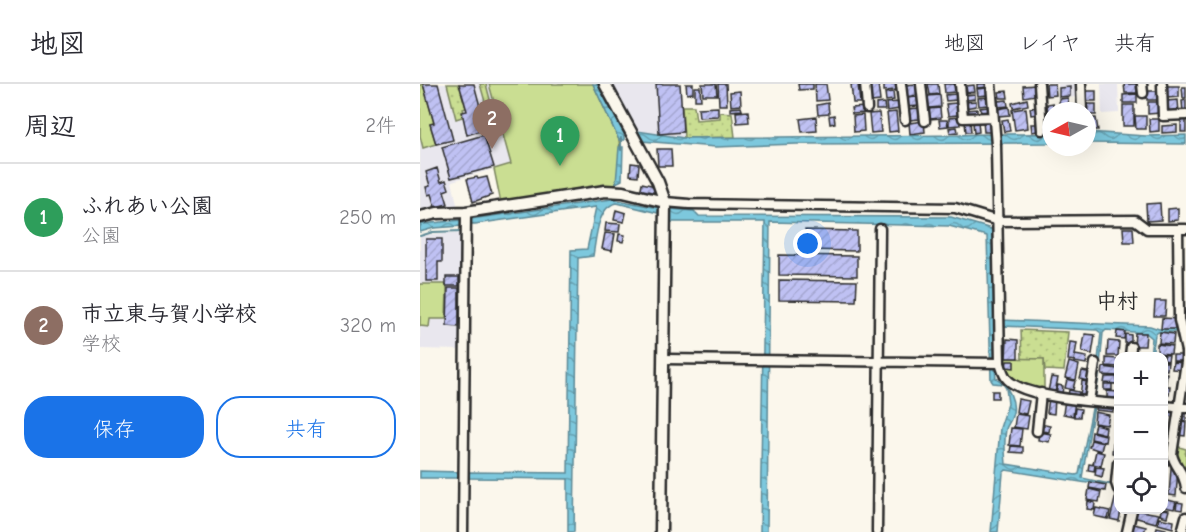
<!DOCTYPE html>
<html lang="ja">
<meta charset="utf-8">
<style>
body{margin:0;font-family:"Comic Neue","Klee One",sans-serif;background:#f7f7f7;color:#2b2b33}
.controls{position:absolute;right:18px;bottom:18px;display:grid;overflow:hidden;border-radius:12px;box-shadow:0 6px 24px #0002}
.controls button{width:54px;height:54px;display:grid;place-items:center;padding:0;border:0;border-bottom:2px solid #e1e1e2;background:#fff;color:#2b2b33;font:30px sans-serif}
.compass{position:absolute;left:622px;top:18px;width:54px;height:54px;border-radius:50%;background:#fff;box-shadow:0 6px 24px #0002;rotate:262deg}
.you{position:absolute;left:388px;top:160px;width:21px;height:21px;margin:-15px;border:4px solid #fff;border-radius:50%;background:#1a73e8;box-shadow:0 0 0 9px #1a73e833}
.badge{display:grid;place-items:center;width:39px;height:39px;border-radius:50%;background:#1a73e8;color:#fff;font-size:20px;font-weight:700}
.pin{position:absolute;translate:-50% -50px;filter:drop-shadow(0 2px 3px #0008)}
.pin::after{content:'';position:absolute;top:32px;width:21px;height:18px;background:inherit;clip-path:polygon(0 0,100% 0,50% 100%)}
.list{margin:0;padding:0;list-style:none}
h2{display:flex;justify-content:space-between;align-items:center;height:78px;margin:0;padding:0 24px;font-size:26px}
h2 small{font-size:20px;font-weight:400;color:#7c7c81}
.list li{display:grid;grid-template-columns:39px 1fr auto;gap:18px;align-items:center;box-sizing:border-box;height:108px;padding:0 24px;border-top:2px solid #e1e1e2}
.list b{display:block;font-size:22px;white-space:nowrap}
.list p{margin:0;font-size:20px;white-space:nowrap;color:#7c7c81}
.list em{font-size:20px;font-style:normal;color:#7c7c81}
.actions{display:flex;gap:12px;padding:18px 24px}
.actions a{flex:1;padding:14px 0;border:2px solid #1a73e8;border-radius:24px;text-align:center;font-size:21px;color:#1a73e8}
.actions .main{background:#1a73e8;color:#fff}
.icon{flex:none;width:33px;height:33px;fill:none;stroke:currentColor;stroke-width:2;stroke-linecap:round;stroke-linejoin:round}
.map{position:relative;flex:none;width:766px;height:448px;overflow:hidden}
header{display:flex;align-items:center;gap:36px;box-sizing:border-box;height:84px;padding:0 30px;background:#fff;border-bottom:2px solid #e1e1e2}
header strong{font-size:28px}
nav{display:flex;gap:33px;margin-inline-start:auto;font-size:21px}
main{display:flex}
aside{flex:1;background:#fff}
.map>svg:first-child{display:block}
.built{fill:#e9e7ee}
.grass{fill:url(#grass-dots);stroke:#7a845e;stroke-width:1.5}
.park{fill:#cade92;stroke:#7a845e;stroke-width:1.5}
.water{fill:url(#water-waves);stroke:#5c8996;stroke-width:1.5}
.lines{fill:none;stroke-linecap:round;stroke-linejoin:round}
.stream{stroke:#5c8996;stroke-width:2}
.building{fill:url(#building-hatch);stroke:#2b2b2b;stroke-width:1.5}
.minor-casing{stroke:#2b2b2b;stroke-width:13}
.tertiary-casing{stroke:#2b2b2b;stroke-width:15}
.minor{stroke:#fbf7ec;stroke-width:8}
.tertiary{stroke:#fbf7ec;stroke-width:10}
.labels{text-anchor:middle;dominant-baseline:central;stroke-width:6;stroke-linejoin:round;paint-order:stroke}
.neighbourhood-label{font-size:21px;font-weight:bold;fill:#2b2b2b;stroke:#fbf7ec}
</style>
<header>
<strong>地図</strong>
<nav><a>地図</a><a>レイヤ</a><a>共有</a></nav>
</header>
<main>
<aside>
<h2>周辺<small>2件</small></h2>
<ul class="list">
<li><span class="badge" style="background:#2e9e5b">1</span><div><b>ふれあい公園</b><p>公園</p></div><em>250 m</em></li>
<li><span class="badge" style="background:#8d6e63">2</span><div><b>市立東与賀小学校</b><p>学校</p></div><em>320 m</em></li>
</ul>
<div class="actions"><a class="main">保存</a><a>共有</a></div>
</aside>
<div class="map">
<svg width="766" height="448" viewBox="0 0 766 448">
<defs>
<pattern id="grass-dots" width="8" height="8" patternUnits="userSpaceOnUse" patternTransform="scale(1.5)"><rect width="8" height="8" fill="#cade92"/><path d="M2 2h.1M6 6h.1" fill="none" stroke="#aebf7e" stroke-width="1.8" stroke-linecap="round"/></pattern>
<pattern id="water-waves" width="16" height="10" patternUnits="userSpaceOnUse" patternTransform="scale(1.5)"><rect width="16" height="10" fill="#7dc8dd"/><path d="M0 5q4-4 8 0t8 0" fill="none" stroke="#67a3b3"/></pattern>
<pattern id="building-hatch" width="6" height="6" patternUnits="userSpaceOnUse" patternTransform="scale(1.5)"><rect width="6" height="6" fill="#bfc1f3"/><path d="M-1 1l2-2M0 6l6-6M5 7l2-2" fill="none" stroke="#a4a6d0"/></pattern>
</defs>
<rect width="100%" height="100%" fill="#fbf7ec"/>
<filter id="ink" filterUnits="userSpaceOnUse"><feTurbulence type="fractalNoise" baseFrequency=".0167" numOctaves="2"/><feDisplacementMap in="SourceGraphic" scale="12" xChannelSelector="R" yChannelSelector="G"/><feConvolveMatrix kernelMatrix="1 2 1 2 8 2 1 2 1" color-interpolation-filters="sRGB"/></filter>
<g filter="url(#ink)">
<path class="built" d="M 0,0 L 173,0 L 91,80 L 32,97 L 38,125 L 0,128 Z
M 190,0 L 261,0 L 264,54 L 216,49 Z
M 638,0 L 659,0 L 659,13 L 639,14 Z
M 681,0 L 698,0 L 699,29 L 682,30 Z
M 42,148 L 41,266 L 0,265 L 0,153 L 13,150 Z"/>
<path class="grass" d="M 27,0 L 39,0 L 46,24 L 43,25 L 45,32 L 36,35 Z
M 60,0 L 66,0 L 72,23 L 67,25 Z
M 262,22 L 274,22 L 276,36 L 300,34 L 300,28 L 312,29 L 315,53 L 264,54 Z
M 601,246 L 648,248 L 644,287 L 625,286 L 624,275 L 602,275 Z
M 756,362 L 766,365 L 766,388 L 755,375 Z"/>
<path class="park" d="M 3,0 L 14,39 L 10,40 L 16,60 L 3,64 L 0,52 L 0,1 Z
M 69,0 L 173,0 L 199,56 L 200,67 L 196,102 L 81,119 L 74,85 L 91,80 Z
M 0,200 L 25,200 L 27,204 L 26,235 L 10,235 L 9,243 L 0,242 Z
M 583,274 L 624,275 L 624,307 C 604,302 586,298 583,274 Z"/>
<path class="water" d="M 173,0 L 177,0 L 204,50 L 204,56 L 199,56 Z
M 217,47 L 264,54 L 540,51 C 571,49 600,51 631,49 L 631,59 L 377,60 L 296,63 L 221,57 L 216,49 Z
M 667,48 L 726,52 L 766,51 L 766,60 L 667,59 Z
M 199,63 L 203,63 L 202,96 L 196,99 Z
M 192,115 L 239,124 L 238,129 L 197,119 C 177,122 176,156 173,172 L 158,174 L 154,448 L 148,448 L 148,395 L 48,394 L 48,388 L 148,389 L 151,166 L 167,165 L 176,123 L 55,140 L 50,140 L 50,135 Z
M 251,125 L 274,127 L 279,132 L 531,133 L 572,145 L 576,274 L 574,276 L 576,294 C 588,300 597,319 592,332 C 591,337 587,341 586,345 C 584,356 585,370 586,380 L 656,391 L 659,390 L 673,320 L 681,249 L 677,246 L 582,242 L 582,236 L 730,242 L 739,245 L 766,245 L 766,248 L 738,248 L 735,251 L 732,272 L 730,272 L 732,254 L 726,249 L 686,246 L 683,249 L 679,292 L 662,394 L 694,401 L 668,398 L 667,399 L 586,386 L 583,389 L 578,448 L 571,448 L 580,344 L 588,320 L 586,304 L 583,300 L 573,299 L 571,296 L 567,152 L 529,142 L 350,138 L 347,448 L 340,448 L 345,138 L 250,138 Z
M 42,136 L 42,142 L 14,144 L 0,148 L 0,141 L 2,140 Z
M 0,387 L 41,388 L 40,394 L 0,394 Z"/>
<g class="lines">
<path class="stream" d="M 201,54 L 201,66
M 0,152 L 13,148 L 42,147
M 49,268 L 50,148"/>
</g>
<path class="building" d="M 3,0 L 18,0 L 33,56 L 16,60 L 10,40 L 14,39 Z
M 39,0 L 54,0 L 66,45 L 47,51 L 42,28 L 47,27 Z
M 236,0 L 260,0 L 263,48 L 239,50 Z
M 266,0 L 273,0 L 273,9 L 267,10 Z
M 282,0 L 296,0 L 297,11 L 283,11 Z
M 298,0 L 306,0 L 307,21 L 299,21 Z
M 378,0 L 393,0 L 393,5 L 379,6 Z
M 395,0 L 406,0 L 408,16 L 396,17 Z
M 431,0 L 438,0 L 440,19 L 433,19 Z
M 449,0 L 458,0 L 460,17 L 451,18 Z
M 464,0 L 477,0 L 478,6 L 464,7 Z
M 496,0 L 497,11 L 486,13 L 485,1 Z
M 508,0 L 518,0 L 519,10 L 510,11 Z
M 524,0 L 534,0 L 535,8 L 525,9 Z
M 557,0 L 567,0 L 567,3 L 557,4 Z
M 626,0 L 635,0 L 636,11 L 627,12 Z
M 704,0 L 716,0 L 717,9 L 705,9 Z
M 554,1 L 555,8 L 547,9 L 546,2 Z
M 615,1 L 616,11 L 604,13 L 603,2 Z
M 747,2 L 759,2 L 759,13 L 747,14 Z
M 275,3 L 280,3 L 281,16 L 275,16 Z
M 650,3 L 650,12 L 639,13 L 639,4 Z
M 762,3 L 766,3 L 766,14 L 763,14 Z
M 567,4 L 568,11 L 558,12 L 557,5 Z
M 320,7 L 321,21 L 311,22 L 310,8 Z
M 587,7 L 588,14 L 580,14 L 579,8 Z
M 667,7 L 676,7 L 676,17 L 667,17 Z
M 727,7 L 737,7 L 738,16 L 727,16 Z
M 473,8 L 474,16 L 466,17 L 465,9 Z
M 536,10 L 537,16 L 526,17 L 525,11 Z
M 555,10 L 555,15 L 547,16 L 546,11 Z
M 717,10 L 717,19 L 703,19 L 703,11 Z
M 520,11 L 521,23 L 509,24 L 508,12 Z
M 497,13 L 498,22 L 487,23 L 486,14 Z
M 568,13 L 569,21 L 559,22 L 558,14 Z
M 648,14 L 649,27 L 640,27 L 639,15 Z
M 607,15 L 608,21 L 593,24 L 592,19 Z
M 587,16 L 588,22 L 579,23 L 578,17 Z
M 758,16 L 759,29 L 747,29 L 747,17 Z
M 766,16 L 766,28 L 763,28 L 762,17 Z
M 556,17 L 556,22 L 545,24 L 544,18 Z
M 479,18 L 479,25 L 467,27 L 466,19 Z
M 728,18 L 740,18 L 741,29 L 728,30 Z
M 408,19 L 409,30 L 398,31 L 397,21 Z
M 464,19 L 465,26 L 456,26 L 456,20 Z
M 536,19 L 538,31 L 528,32 L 526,20 Z
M 633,19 L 634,27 L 628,29 L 627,20 Z
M 667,20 L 676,20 L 676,31 L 667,31 Z
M 703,21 L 714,21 L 714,42 L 703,42 Z
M 298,23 L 298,32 L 279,33 L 278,24 Z
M 321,23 L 322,26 L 310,27 L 310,24 Z
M 445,23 L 446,29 L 432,30 L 431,24 Z
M 568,23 L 568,29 L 561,29 L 560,24 Z
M 589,23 L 590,31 L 579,32 L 578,25 Z
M 617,23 L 618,30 L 611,31 L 610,24 Z
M 499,24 L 500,35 L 489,36 L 488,25 Z
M 520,24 L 521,34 L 510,35 L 508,25 Z
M 606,24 L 608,44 L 595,46 L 592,26 Z
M 557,25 L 557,30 L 547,32 L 546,26 Z
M 328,27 L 329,38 L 317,39 L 316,28 Z
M 476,28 L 478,47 L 469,48 L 467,29 Z
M 459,29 L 461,48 L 451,49 L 449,30 Z
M 414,31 L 415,39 L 410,40 L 409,32 Z
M 443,31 L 444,47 L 434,48 L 433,32 Z
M 715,32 L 726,32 L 726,45 L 716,45 Z
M 396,33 L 397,47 L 382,48 L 380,35 Z
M 539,33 L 540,41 L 529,42 L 529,34 Z
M 672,34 L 676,34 L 678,46 L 673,46 Z
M 588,35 L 590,47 L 584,48 L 582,36 Z
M 729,35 L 739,35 L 739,47 L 730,48 Z
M 761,35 L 766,35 L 766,48 L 761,48 Z
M 519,36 L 527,36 L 528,42 L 520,43 Z
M 569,36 L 570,48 L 564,48 L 563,37 Z
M 631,36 L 631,47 L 627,47 L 626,37 Z
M 504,37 L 505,48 L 490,50 L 489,39 Z
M 550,37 L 551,48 L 546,48 L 545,38 Z
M 558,37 L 559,48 L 554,49 L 553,38 Z
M 611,40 L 618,40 L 618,47 L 612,48 Z
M 757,41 L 757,48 L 742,49 L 742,42 Z
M 537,43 L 538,48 L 530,49 L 529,44 Z
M 64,51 L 74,83 L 31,94 L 22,63 Z
M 237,65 L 251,65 L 252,82 L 238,82 Z
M 211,79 L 219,80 L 218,92 L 210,91 Z
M 17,84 L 21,98 L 26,96 L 29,105 L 24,107 L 28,120 L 15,123 L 11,110 L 8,111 L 6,103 L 10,102 L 6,88 Z
M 57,93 L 58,95 L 67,93 L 72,111 L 53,118 L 47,95 Z
M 222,99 L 236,102 L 234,112 L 220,109 Z
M 740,119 L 741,136 L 727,137 L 726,120 Z
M 758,124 L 758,136 L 748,137 L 748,125 Z
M 196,126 L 206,129 L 204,138 L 194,136 Z
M 186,139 L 200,140 L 199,148 L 185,147 Z
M 703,144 L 713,144 L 714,158 L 704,158 Z
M 385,146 L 437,147 L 437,167 L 385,166 Z
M 185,149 L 195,150 L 192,167 L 182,165 Z
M 199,150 L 205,151 L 203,158 L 198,157 Z
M 6,155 L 22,155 L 22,178 L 18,178 L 18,197 L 6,197 Z
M 359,171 L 437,172 L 437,192 L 359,191 Z
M 26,193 L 39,193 L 39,202 L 26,202 Z
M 359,196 L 437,197 L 436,217 L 359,216 Z
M 28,204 L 39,204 L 39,243 L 27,242 Z
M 735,217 L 746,217 L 745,232 L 734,232 Z
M 763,228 L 766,228 L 766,244 L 763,244 Z
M 742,234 L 759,235 L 758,245 L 741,245 Z
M 697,247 L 705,248 L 704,255 L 696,254 Z
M 740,248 L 754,250 L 753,260 L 739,259 Z
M 715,249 L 726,249 L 725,262 L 714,262 Z
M 665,250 L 675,251 L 672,270 L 662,268 Z
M 705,250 L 711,251 L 711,259 L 705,259 Z
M 587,255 L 598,256 L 598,274 L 586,274 Z
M 688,257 L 699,258 L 698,272 L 687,272 Z
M 650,258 L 657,259 L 654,277 L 648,276 Z
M 737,260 L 752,262 L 751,270 L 737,269 Z
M 736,270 L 749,271 L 748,277 L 744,276 L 744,272 L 736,272 Z
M 655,271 L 667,273 L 666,280 L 654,278 Z
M 753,271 L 764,271 L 764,277 L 753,277 Z
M 686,274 L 698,275 L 698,283 L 686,282 Z
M 587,277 L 594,277 L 594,284 L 586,283 Z
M 649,278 L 659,281 L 656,296 L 645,294 Z
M 744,278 L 748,278 L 747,286 L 744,286 Z
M 753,278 L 764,279 L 764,286 L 752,285 Z
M 683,283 L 698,285 L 698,292 L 682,291 Z
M 662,287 L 673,289 L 671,298 L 660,295 Z
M 744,289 L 747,289 L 746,300 L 744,300 Z
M 631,293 L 638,294 L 635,309 L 628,308 Z
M 685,293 L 697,293 L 697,300 L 684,299 Z
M 647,295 L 655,297 L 653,306 L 645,304 Z
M 662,297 L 670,298 L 668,313 L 660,312 Z
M 684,300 L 692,300 L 692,306 L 684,306 Z
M 638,301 L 643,302 L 642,310 L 636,309 Z
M 744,302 L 750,302 L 749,311 L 744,311 Z
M 649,306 L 659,308 L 658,313 L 648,312 Z
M 572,307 L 578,307 L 578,314 L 572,314 Z
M 687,307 L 698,308 L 698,317 L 687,316 Z
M 629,314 L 635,315 L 634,330 L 627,329 Z
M 598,315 L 609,317 L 606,330 L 596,328 Z
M 645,315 L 655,316 L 653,332 L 643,330 Z
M 677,319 L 693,321 L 693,328 L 676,326 Z
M 655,324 L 661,325 L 660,333 L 654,333 Z
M 748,324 L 755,325 L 754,333 L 747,332 Z
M 761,326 L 766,327 L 766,337 L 760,336 Z
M 675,328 L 689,331 L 687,341 L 674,339 Z
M 596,330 L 609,332 L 607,345 L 594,343 Z
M 760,337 L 766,339 L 765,352 L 757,351 Z
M 620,340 L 630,342 L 629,348 L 619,347 Z
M 675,340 L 686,343 L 685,350 L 673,347 Z
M 591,344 L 602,345 L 600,362 L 589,361 Z
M 694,346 L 698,347 L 698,354 L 693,353 Z
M 619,348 L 631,350 L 629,358 L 618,356 Z
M 672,348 L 686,351 L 685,358 L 671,355 Z
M 744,349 L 750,350 L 749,358 L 744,357 Z
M 671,356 L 683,359 L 681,367 L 669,363 Z
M 693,359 L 698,360 L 698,370 L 692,369 Z
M 591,362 L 603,363 L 603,369 L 590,368 Z
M 676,367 L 684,369 L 681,382 L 673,380 Z
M 744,367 L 750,368 L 748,381 L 744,380 Z
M 669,380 L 675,381 L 674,387 L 668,386 Z
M 676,383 L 684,384 L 682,393 L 675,391 Z
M 751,384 L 758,384 L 756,412 L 749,411 Z
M 670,398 L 686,401 L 685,407 L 669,404 Z
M 669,405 L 681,408 L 679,418 L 667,416 Z
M 696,411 L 698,412 L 698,426 L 701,426 L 699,437 L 690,435 Z
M 744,415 L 756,418 L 754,425 L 744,423 Z
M 668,417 L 675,419 L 674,426 L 667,425 Z
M 757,418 L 763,419 L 762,426 L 756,425 Z
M 676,424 L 690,427 L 688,435 L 674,432 Z
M 744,425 L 749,426 L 747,433 L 740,431 L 741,426 Z
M 715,426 L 739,430 L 736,439 L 713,433 Z
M 739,434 L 754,437 L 753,444 L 738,440 Z
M 714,440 L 726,443 L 724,448 L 712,448 Z
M 737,443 L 746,445 L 746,448 L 736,448 Z"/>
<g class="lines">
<defs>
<path id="minor" d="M 445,0 L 447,24
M 481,0 L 485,36
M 501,0 L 505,37
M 540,0 L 543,34 L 573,33
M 571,0 L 576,61 L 580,279 C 582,285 583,291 588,296 C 605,313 673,318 698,320
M 619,0 L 622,46
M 661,0 L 662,27
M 722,0 L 723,9
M 742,0 L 743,32 L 766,31
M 245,118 L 269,120 L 535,124 L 578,137 L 715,136 L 727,145 L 766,145
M 758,145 L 759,236 L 766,267 L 766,278 L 752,370 C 754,383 764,386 766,404
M 710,272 L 711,263
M 243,275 L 580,279
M 669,317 L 675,279
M 744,322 L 766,324
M 617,347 L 621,309
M 698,379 L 696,399 L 698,405
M 43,448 L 46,128
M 457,448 L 460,145
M 707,448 L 712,426
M 762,448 L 766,433"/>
<path id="tertiary" d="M 185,0 L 238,98 L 245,118 L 241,448
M 0,133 L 17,129 L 46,128 L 185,107 L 203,108 L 245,118"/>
</defs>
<use href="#minor" class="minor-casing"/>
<use href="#tertiary" class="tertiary-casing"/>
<use href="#minor" class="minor"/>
<use href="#tertiary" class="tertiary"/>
</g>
</g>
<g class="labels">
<g class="neighbourhood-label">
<text x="697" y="217">中村</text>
</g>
</g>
</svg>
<div class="controls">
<button>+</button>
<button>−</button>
<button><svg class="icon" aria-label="locate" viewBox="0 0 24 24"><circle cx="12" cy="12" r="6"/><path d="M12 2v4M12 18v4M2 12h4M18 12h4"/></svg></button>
</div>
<svg class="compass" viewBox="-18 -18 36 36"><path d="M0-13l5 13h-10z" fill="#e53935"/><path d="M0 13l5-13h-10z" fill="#7c7c81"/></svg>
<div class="you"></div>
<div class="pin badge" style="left:140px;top:82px;background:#2e9e5b">1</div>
<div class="pin badge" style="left:72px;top:65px;background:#8d6e63">2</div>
</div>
</main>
